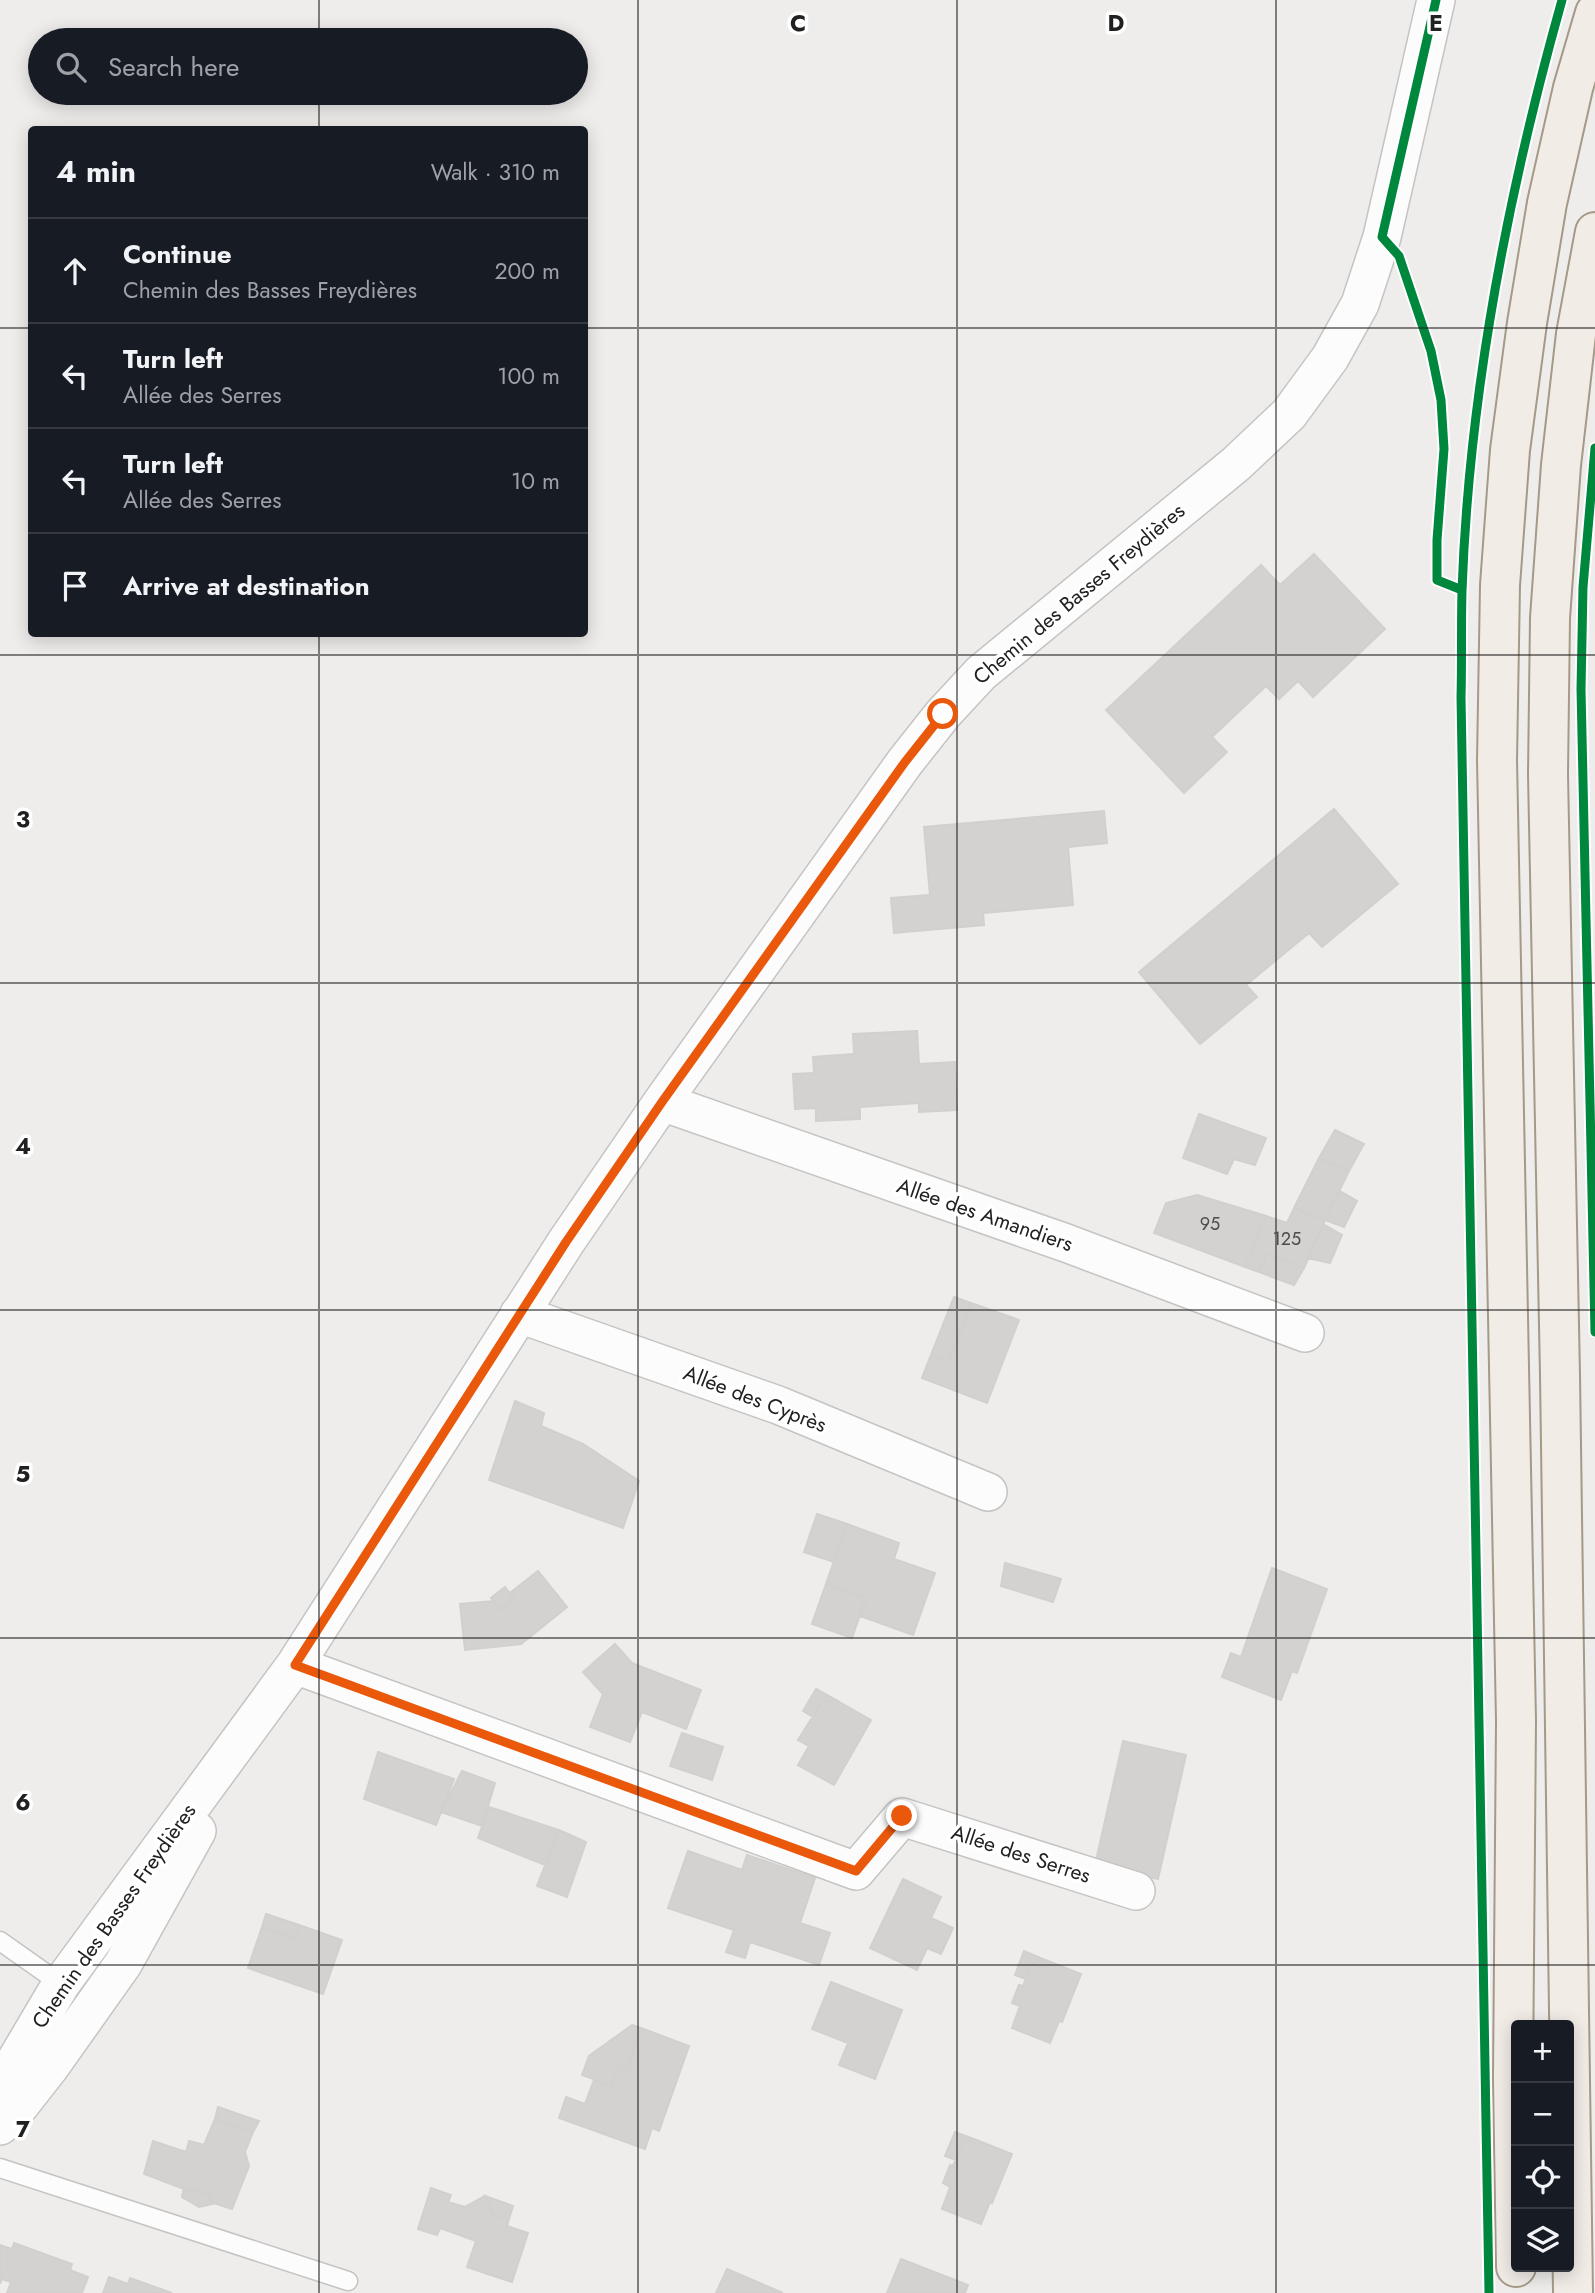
<!DOCTYPE html>
<meta charset="utf-8">
<style>
body{margin:0;font-family:Jost,sans-serif;background:#20242c;color:#f1f3f6}
.controls{position:absolute;right:21px;bottom:21px;display:grid;overflow:hidden;border-radius:7px;box-shadow:0 4px 18px #0003}
.controls button{width:63px;height:63px;display:grid;place-items:center;padding:0;border:0;border-bottom:2px solid #363941;background:#171b24;color:#f1f3f6;font:35px sans-serif}
.stop{position:absolute;width:21px;height:21px;margin:-16px;border:5px solid #ea580c;border-radius:50%;background:#fff}
.stop.end{background:#ea580c;border-color:#fff;box-shadow:0 2px 7px #0008}
.list{margin:0;padding:0;list-style:none}
h2{display:flex;justify-content:space-between;align-items:center;height:91px;margin:0;padding:0 28px;font-size:30px}
h2 small{font-size:23px;font-weight:400;color:#9ea1a6}
.list li{display:grid;grid-template-columns:46px 1fr auto;gap:21px;align-items:center;box-sizing:border-box;height:105px;padding:0 28px;border-top:2px solid #363941}
.list b{display:block;font-size:26px;white-space:nowrap}
.list p{margin:0;font-size:23px;white-space:nowrap;color:#9ea1a6}
.list em{font-size:23px;font-style:normal;color:#9ea1a6}
.icon{flex:none;width:38px;height:38px;fill:none;stroke:currentColor;stroke-width:2;stroke-linecap:round;stroke-linejoin:round}
.map{position:relative;flex:none;width:1595px;height:2293px;overflow:hidden}
.search{position:absolute;background:#171b24;box-shadow:0 4px 18px #0003;left:28px;top:28px;width:560px;height:77px;display:flex;align-items:center;gap:18px;box-sizing:border-box;padding:0 24px;border-radius:38px;color:#9ea1a6;font-size:26px}
.panel{position:absolute;background:#171b24;box-shadow:0 4px 18px #0003;left:28px;top:126px;width:560px;height:511px;border-radius:7px}
.map>svg:first-child{display:block}
.building{fill:#d4d2d0;stroke:#d2cfcc;stroke-width:2}
.lines{fill:none;stroke-linecap:round;stroke-linejoin:round}
.lane-casing{stroke:#c5c4c3;stroke-width:21}
.street-casing{stroke:#c5c4c3;stroke-width:40}
.primary-casing{stroke:#a59988;stroke-width:42}
.lane{stroke:#fdfcfc;stroke-width:18}
.street{stroke:#fdfcfc;stroke-width:37}
.primary{stroke:#f2ece7;stroke-width:38}
.cycleway-casing{stroke:#fff;stroke-width:13}
.cycleway{stroke:#00873e;stroke-width:9}
.route{stroke:#ea580c;stroke-width:9}
.grid{fill:none;stroke:#212121;stroke-width:2;stroke-opacity:0.55}
.labels{text-anchor:middle;dominant-baseline:central;stroke-width:7;stroke-linejoin:round;paint-order:stroke}
.number-label{font-size:18px;fill:#4e4d4d}
.street-label{font-size:21px;fill:#212121;stroke:#fff}
.grid-label{font-size:23px;text-anchor:middle;font-weight:bold;fill:#212121;stroke:#fff;stroke-width:7;stroke-linejoin:round;paint-order:stroke}
</style>
<div class="map">
<svg width="1595" height="2293" viewBox="0 0 1595 2293">
<rect width="100%" height="100%" fill="#efedeb"/>
<path class="building" d="M 1314,554 L 1385,629 L 1313,697 L 1298,681 L 1279,699 L 1266,686 L 1212,737 L 1227,752 L 1184,793 L 1106,710 L 1261,565 L 1280,585 Z
M 1334,809 L 1398,884 L 1322,947 L 1309,933 L 1246,985 L 1257,997 L 1200,1044 L 1139,972 Z
M 1104,811 L 1107,843 L 1068,847 L 1073,905 L 983,913 L 984,925 L 894,933 L 891,898 L 930,895 L 924,827 Z
M 917,1031 L 919,1064 L 955,1062 L 957,1110 L 919,1112 L 919,1103 L 860,1107 L 860,1119 L 816,1121 L 816,1108 L 795,1109 L 793,1074 L 814,1073 L 813,1057 L 854,1054 L 853,1034 Z
M 1199,1114 L 1266,1138 L 1255,1165 L 1234,1159 L 1227,1174 L 1183,1158 Z
M 1335,1130 L 1364,1144 L 1349,1171 L 1319,1158 Z
M 1319,1158 L 1349,1171 L 1325,1220 L 1294,1208 Z
M 1340,1191 L 1357,1201 L 1344,1227 L 1325,1220 Z
M 1197,1195 L 1266,1216 L 1245,1267 L 1154,1233 L 1166,1203 Z
M 1294,1208 L 1325,1220 L 1304,1268 L 1267,1254 L 1259,1272 L 1245,1267 L 1266,1216 L 1287,1223 Z
M 1323,1224 L 1342,1235 L 1330,1263 L 1308,1258 Z
M 1267,1254 L 1304,1268 L 1294,1285 L 1259,1272 Z
M 954,1297 L 971,1303 L 949,1361 L 931,1355 Z
M 971,1303 L 1019,1320 L 987,1403 L 922,1378 L 931,1355 L 949,1361 Z
M 515,1401 L 544,1413 L 541,1426 L 583,1444 L 639,1481 L 623,1528 L 489,1480 Z
M 817,1514 L 847,1524 L 834,1562 L 804,1552 Z
M 847,1524 L 899,1543 L 894,1559 L 935,1573 L 913,1635 L 860,1616 L 866,1598 L 826,1584 Z
M 1005,1563 L 1061,1579 L 1053,1602 L 1001,1586 Z
M 1272,1568 L 1327,1589 L 1297,1673 L 1292,1671 L 1281,1700 L 1222,1677 L 1231,1653 L 1241,1657 Z
M 538,1571 L 567,1607 L 521,1644 L 465,1650 L 460,1604 L 494,1601 L 501,1610 L 514,1599 L 510,1593 Z
M 826,1584 L 866,1598 L 852,1638 L 812,1624 Z
M 505,1587 L 514,1599 L 501,1610 L 491,1598 Z
M 615,1644 L 632,1663 L 701,1690 L 686,1729 L 642,1712 L 630,1742 L 590,1727 L 603,1694 L 583,1672 Z
M 816,1689 L 836,1700 L 822,1702 L 813,1717 L 803,1711 Z
M 836,1700 L 871,1720 L 834,1785 L 798,1765 L 809,1746 L 798,1740 L 822,1702 Z
M 682,1733 L 723,1747 L 712,1780 L 670,1766 Z
M 1123,1741 L 1186,1755 L 1158,1879 L 1095,1865 Z
M 378,1752 L 454,1779 L 436,1825 L 364,1799 Z
M 462,1771 L 495,1783 L 482,1826 L 441,1812 Z
M 489,1807 L 559,1830 L 545,1865 L 478,1838 Z
M 559,1830 L 586,1842 L 567,1897 L 537,1886 Z
M 688,1851 L 742,1870 L 747,1855 L 815,1878 L 800,1923 L 830,1933 L 819,1965 L 750,1942 L 745,1958 L 726,1952 L 734,1930 L 668,1908 Z
M 903,1879 L 941,1897 L 931,1918 L 953,1928 L 941,1954 L 927,1948 L 917,1970 L 870,1948 Z
M 266,1914 L 299,1925 L 295,1938 L 262,1927 Z
M 299,1925 L 342,1940 L 323,1994 L 248,1968 L 262,1927 L 295,1938 Z
M 1024,1951 L 1043,1959 L 1032,1964 L 1026,1979 L 1015,1975 Z
M 1043,1959 L 1081,1974 L 1062,2022 L 1059,2021 L 1050,2043 L 1012,2028 L 1020,2006 L 1012,2003 L 1019,1985 L 1023,1986 L 1032,1964 Z
M 831,1982 L 902,2010 L 875,2079 L 839,2065 L 848,2043 L 812,2029 Z
M 632,2025 L 641,2028 L 626,2070 L 619,2068 L 612,2086 L 582,2075 L 589,2056 Z
M 641,2028 L 689,2046 L 659,2131 L 652,2128 L 645,2149 L 559,2118 L 566,2097 L 585,2104 L 594,2080 L 612,2086 L 619,2068 L 626,2070 Z
M 218,2107 L 259,2121 L 253,2132 L 215,2119 Z
M 215,2119 L 253,2132 L 245,2152 L 249,2166 L 232,2209 L 211,2202 L 211,2195 L 195,2189 L 192,2192 L 144,2174 L 153,2141 L 186,2152 L 189,2141 L 204,2145 Z
M 955,2132 L 974,2139 L 962,2144 L 956,2160 L 945,2156 Z
M 974,2139 L 1012,2154 L 992,2203 L 990,2202 L 981,2224 L 942,2209 L 950,2187 L 943,2183 L 950,2165 L 953,2166 L 962,2144 Z
M 184,2188 L 192,2192 L 195,2189 L 211,2195 L 211,2202 L 216,2203 L 199,2207 L 182,2197 Z
M 431,2188 L 451,2195 L 448,2202 L 465,2207 L 485,2196 L 493,2214 L 509,2219 L 507,2226 L 528,2233 L 512,2282 L 467,2267 L 476,2241 L 440,2228 L 437,2235 L 418,2229 Z
M 485,2196 L 513,2206 L 509,2219 L 493,2214 Z
M 14,2243 L 72,2264 L 70,2270 L 88,2277 L 82,2293 L 7,2293 L 11,2282 L 2,2279 L 0,2284 L 0,2245 L 12,2249 Z
M 901,2259 L 968,2285 L 965,2293 L 887,2293 Z
M 727,2269 L 783,2293 L 716,2293 Z
M 109,2277 L 128,2284 L 130,2278 L 172,2293 L 103,2293 Z"/>
<g class="lines">
<defs>
<path id="lane" d="M 0,1941 L 61,1984
M 0,2168 L 348,2281"/>
<path id="street" d="M 662,1102 L 1066,1243 L 1305,1333
M 519,1314 L 778,1405 L 988,1492
M 295,1665 L 856,1871 L 902,1817 L 1136,1891
M 0,2087 L 61,1984 L 295,1665 L 566,1242 L 662,1102 L 905,762 L 943,714 L 981,673 L 1236,464 L 1289,414 L 1330,358 L 1360,304 L 1382,237 L 1436,0
M 0,2126 L 10,2118 L 50,2067 L 123,1964 L 197,1831"/>
<path id="primary" d="M 1516,2267 L 1513,2078 L 1516,1721 L 1497,760 L 1500,585 L 1510,450 L 1527,323 L 1547,203 L 1573,88 L 1595,13
M 1573,2293 L 1560,1375 L 1548,774 L 1550,618 L 1561,465 L 1576,334 L 1595,232"/>
</defs>
<use href="#lane" class="lane-casing"/>
<use href="#street" class="street-casing"/>
<use href="#primary" class="primary-casing"/>
<use href="#lane" class="lane"/>
<use href="#street" class="street"/>
<use href="#primary" class="primary"/>
<defs>
<path id="cycleway" d="M 1436,0 L 1382,237 L 1399,256 L 1431,351 L 1441,400 L 1444,449 L 1437,540 L 1437,580 L 1462,590
M 1595,448 L 1583,587 L 1581,689 L 1595,1332
M 1489,2293 L 1461,697 C 1462,662 1461,626 1462,591 C 1469,391 1508,192 1562,0"/>
</defs>
<use href="#cycleway" class="cycleway-casing"/>
<use href="#cycleway" class="cycleway"/>
</g>
<g class="lines">
<path class="route" d="M 902,1816 L 856,1871 L 295,1665 L 566,1242 L 662,1102 L 905,762 L 943,714"/>
</g>
<path class="grid" d="M 319,0 L 319,40M 638,0 L 638,2293M 957,0 L 957,2293M 1276,0 L 1276,2293M 319,93 L 319,130M 0,328 L 32,328M 584,328 L 1595,328M 319,634 L 319,2293M 0,655 L 1595,655M 0,983 L 1595,983M 0,1310 L 1595,1310M 0,1638 L 1595,1638M 0,1965 L 1595,1965"/>
<g class="labels">
<g class="number-label">
<text x="1210" y="1224">95</text>
<text x="1287" y="1239">125</text>
</g>
<g class="street-label">
<text transform="translate(1079 594) rotate(-40)">Chemin des Basses Freydières</text>
<text transform="translate(985 1215) rotate(19)">Allée des Amandiers</text>
<text transform="translate(755 1399) rotate(21)">Allée des Cyprès</text>
<text transform="translate(1021 1854) rotate(18)">Allée des Serres</text>
<text transform="translate(114 1916) rotate(-55)">Chemin des Basses Freydières</text>
</g>
</g>
<g class="grid-label">
<text x="798" y="31">C</text>
<text x="1116" y="31">D</text>
<text x="1436" y="31">E</text>
<text x="23" y="827">3</text>
<text x="23" y="1154">4</text>
<text x="23" y="1482">5</text>
<text x="23" y="1810">6</text>
<text x="23" y="2137">7</text>
</g>
</svg>
<div class="controls">
<button>+</button>
<button>−</button>
<button><svg class="icon" aria-label="locate" viewBox="0 0 24 24"><circle cx="12" cy="12" r="6"/><path d="M12 2v4M12 18v4M2 12h4M18 12h4"/></svg></button>
<button><svg class="icon" aria-label="layers" viewBox="0 0 24 24"><path d="M12 4l9 5-9 5-9-5zM3 14l9 5 9-5"/></svg></button>
</div>
<div class="stop" style="left:943px;top:714px"></div>
<div class="stop end" style="left:902px;top:1816px"></div>
<div class="search"><svg class="icon" aria-label="search" viewBox="0 0 24 24"><circle cx="10" cy="10" r="6"/><path d="M15 15l6 6"/></svg>Search here</div>
<section class="panel">
<h2>4 min<small>Walk · 310 m</small></h2>
<ul class="list">
<li><svg class="icon" aria-label="ahead" viewBox="0 0 24 24"><path d="M12 20V5M6 11l6-6 6 6"/></svg><div><b>Continue</b><p>Chemin des Basses Freydières</p></div><em>200 m</em></li>
<li><svg class="icon" aria-label="left" viewBox="0 0 24 24"><path d="M17 20v-9H6M10 6l-5 5 5 5"/></svg><div><b>Turn left</b><p>Allée des Serres</p></div><em>100 m</em></li>
<li><svg class="icon" aria-label="left" viewBox="0 0 24 24"><path d="M17 20v-9H6M10 6l-5 5 5 5"/></svg><div><b>Turn left</b><p>Allée des Serres</p></div><em>10 m</em></li>
<li><svg class="icon" aria-label="arrive" viewBox="0 0 24 24"><path d="M6 21V4h12l-3 4 3 4H6"/></svg><div><b>Arrive at destination</b></div></li>
</ul>
</section>
</div>
